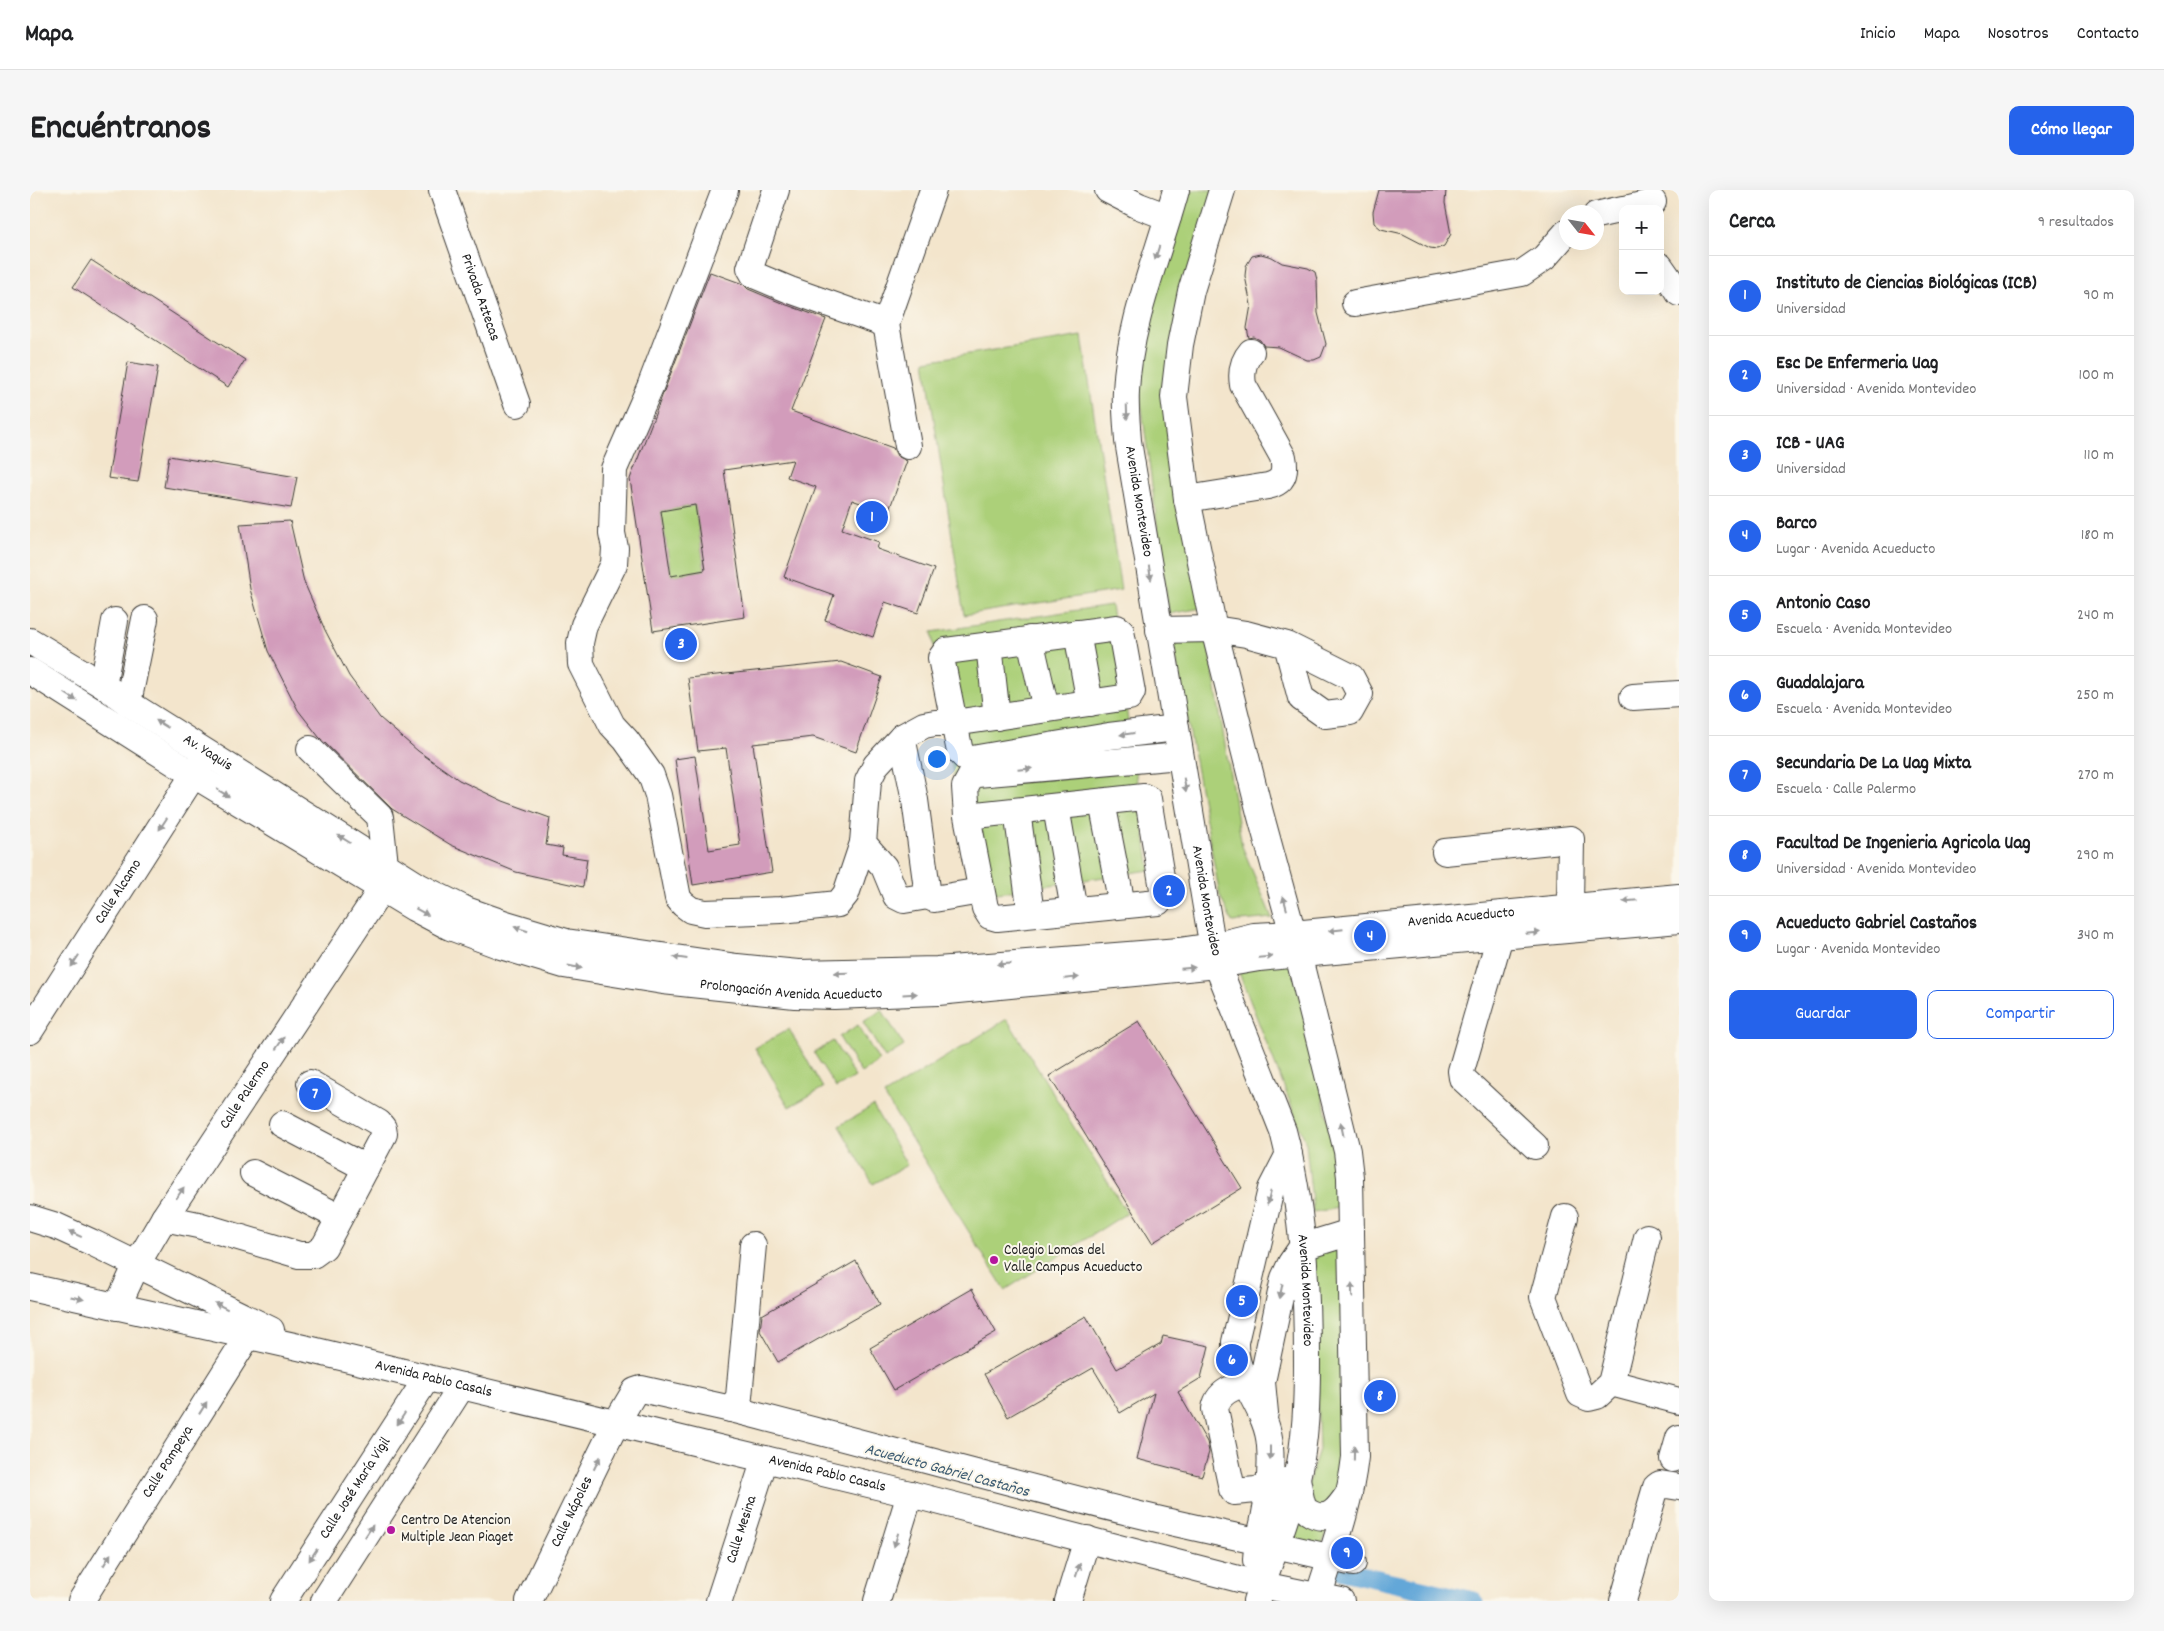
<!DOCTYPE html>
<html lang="es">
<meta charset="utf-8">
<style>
body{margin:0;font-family:Dekko,sans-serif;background:#f6f6f6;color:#202124}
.controls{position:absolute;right:15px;top:15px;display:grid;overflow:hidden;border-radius:10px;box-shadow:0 5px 20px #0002}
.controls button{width:45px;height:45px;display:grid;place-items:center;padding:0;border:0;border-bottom:1px solid #e0e0e0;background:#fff;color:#202124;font:25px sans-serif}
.compass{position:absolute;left:1529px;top:15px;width:45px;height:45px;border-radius:50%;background:#fff;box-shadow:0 5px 20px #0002;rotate:121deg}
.you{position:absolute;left:906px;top:568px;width:18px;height:18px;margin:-12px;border:4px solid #fff;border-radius:50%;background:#1a73e8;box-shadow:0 0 0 8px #1a73e833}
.badge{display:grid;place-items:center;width:32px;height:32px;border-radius:50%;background:#2563eb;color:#fff;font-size:16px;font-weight:700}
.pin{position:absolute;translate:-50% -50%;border:2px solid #fff;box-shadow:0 1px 5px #0006}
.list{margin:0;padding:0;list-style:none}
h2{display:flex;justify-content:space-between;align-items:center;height:65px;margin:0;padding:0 20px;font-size:21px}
h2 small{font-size:16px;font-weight:400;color:#757577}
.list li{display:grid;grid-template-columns:32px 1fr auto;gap:15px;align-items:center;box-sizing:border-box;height:80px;padding:0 20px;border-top:1px solid #e0e0e0}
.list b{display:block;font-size:19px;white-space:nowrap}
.list p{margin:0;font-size:16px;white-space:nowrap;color:#757577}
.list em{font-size:16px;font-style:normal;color:#757577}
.actions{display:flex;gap:10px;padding:15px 20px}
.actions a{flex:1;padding:11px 0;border:1px solid #2563eb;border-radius:10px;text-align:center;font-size:18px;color:#2563eb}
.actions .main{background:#2563eb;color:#fff}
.map{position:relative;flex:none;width:1649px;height:1411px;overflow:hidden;border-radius:10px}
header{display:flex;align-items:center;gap:30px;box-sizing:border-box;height:70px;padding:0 25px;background:#fff;border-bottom:1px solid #e0e0e0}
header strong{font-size:24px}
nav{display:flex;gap:28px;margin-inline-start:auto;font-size:18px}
.intro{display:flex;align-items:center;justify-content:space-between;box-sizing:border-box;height:120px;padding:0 30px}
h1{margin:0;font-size:35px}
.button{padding:12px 22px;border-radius:10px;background:#2563eb;color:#fff;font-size:18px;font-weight:700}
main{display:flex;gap:30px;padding:0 30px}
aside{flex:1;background:#fff;border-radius:10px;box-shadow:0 5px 20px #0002}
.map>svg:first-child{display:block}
.green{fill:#acd079;stroke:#64764a}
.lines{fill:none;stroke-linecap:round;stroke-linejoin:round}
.canal{stroke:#64a7d8;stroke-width:19}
.building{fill:#d29cbb;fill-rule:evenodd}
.minor-casing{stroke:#3c3a36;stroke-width:28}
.minor{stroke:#fff;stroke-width:26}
.oneway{fill:#999}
.poi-dot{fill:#b5179e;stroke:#fbf7ec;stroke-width:2}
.labels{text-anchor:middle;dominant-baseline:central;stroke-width:4;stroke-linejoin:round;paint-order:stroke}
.street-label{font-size:15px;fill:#1c1c1c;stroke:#fbf7ec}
.poi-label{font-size:15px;fill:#1c1c1c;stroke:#fbf7ec;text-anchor:start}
.water-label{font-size:16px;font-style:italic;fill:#3c5b71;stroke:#fbf7ec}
</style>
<header>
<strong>Mapa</strong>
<nav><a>Inicio</a><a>Mapa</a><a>Nosotros</a><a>Contacto</a></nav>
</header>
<div class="intro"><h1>Encuéntranos</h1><a class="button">Cómo llegar</a></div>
<main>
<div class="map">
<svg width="1649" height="1411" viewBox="0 0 1649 1411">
<rect width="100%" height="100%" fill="#fbf7ec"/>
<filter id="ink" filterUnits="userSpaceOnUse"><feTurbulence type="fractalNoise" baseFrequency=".02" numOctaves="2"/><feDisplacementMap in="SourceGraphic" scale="10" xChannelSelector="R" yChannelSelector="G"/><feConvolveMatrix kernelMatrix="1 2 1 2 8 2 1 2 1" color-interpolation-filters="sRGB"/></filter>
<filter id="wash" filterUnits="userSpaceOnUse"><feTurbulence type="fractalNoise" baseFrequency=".0096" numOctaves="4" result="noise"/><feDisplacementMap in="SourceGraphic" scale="20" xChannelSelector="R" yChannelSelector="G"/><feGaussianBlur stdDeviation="1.12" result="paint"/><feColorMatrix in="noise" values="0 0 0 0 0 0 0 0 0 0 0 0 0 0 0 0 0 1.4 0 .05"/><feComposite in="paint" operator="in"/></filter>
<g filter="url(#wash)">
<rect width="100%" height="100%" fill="#f3e5cc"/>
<path class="green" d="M 1157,0 L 1186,0 L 1145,146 L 1172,418 L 1139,424 L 1109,196 L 1119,127 Z
M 1052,146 L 1091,400 L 934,425 L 895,171 Z
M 665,315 L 675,380 L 641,386 L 631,321 Z
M 1081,415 L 1120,680 L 941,707 L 902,442 Z
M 1142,446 L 1177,446 L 1212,656 L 1242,728 L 1202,732 L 1190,706 Z
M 1260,771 L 1280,843 L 1315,1017 L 1283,1022 L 1276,953 L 1206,775 Z
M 852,820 L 874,856 L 855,868 L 833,832 Z
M 977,829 L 1097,1023 L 975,1100 L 854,905 Z
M 828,835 L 849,871 L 831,883 L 809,847 Z
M 759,839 L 793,898 L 759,917 L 725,858 Z
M 803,851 L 825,887 L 806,898 L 784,863 Z
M 843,916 L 877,975 L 843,994 L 809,936 Z
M 1317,1048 L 1321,1225 L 1311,1283 L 1290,1363 L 1260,1352 L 1289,1259 L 1282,1059 Z"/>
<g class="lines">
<path class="canal" d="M 1304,1379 L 1444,1411"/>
</g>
<g id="blocks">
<path class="building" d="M 1349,0 L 1416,0 L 1415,13 L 1421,44 L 1414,56 L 1407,59 L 1400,58 L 1373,44 L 1351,39 L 1344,33 L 1343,22 Z
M 1231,64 L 1242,67 L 1252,73 L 1278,78 L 1285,82 L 1287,90 L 1288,123 L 1296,154 L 1291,167 L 1284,170 L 1277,170 L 1249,157 L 1234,156 L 1230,150 L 1224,147 L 1219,148 L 1217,138 L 1221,115 L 1215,86 L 1216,76 L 1222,66 Z
M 61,70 L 215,170 L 198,197 L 43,97 Z
M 680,82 L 713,94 L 718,99 L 754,114 L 796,129 L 761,221 L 863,258 L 867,266 L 877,271 L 858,323 L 822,310 L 812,339 L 849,352 L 847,359 L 904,379 L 888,423 L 855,412 L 843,447 L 795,430 L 804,405 L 754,387 L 786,297 L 757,287 L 763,270 L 694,280 L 715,427 L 623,441 L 600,289 ZM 665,315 L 675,380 L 641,386 L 631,321 Z
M 98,172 L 128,177 L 108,292 L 78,288 Z
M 139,266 L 267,287 L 261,318 L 134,297 Z
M 260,331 L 274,392 L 295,440 L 319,486 L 350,528 L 388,561 L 429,590 L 473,611 L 520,628 L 516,655 L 533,658 L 532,665 L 557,669 L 553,697 L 486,682 L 421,655 L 362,619 L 289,547 L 268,520 L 238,461 L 220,399 L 210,334 Z
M 811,472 L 852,487 L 826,562 L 783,547 L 723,554 L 742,682 L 663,695 L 645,569 L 665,566 L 679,660 L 710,655 L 696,558 L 668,561 L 658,488 Z
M 1109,831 L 1212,998 L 1122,1053 L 1019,886 Z
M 826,1071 L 850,1114 L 748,1172 L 730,1141 L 732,1125 Z
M 942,1099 L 966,1142 L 864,1200 L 840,1158 Z
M 1056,1126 L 1087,1179 L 1131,1154 L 1133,1146 L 1179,1156 L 1171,1188 L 1148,1202 L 1177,1252 L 1179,1262 L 1172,1286 L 1107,1269 L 1124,1203 L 1090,1223 L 1063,1178 L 978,1227 L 954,1184 Z"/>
</g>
</g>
<g filter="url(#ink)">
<use href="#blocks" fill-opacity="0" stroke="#3c3a36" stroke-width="1"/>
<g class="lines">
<defs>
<g id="minor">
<path id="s1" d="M 412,0 L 487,214"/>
<path d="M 695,0 L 620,197 L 584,279 L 582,343 L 585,358 L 584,374 L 554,435 L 550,453 L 551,474 L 582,535 L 596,550 L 621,585 L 628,605 L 648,708 L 653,714 L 661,720 L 675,723 L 751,720 L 808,714 L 816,704 L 833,653"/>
<path d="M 746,0 L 720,78 L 724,85 L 760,100 L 856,134 L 903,0"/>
<path d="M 1078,0 L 1109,16 L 1138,27"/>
<path id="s2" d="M 1146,0 C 1128,66 1099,132 1096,201 C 1095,218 1097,235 1098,251 L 1180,741 L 1190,782 L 1253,941 C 1273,1015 1277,1094 1277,1171 C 1277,1211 1276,1250 1267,1288 C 1257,1330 1240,1370 1226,1411"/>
<path d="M 1192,0 L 1161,101 L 1150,155 L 1144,207 L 1157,309 L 1184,439 L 1230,623 L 1263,744 L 1317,961 L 1320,987 L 1325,1267 C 1319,1319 1302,1362 1287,1411"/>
<path d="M 1595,19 L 1623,12"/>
<path d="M 1566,25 L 1593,19"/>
<path d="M 1630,76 L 1649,103"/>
<path d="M 1325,113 L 1492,83 L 1514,68 L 1536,43"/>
<path d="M 856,134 L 878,256"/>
<path d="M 1157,309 L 1238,296 C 1254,292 1256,282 1253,267 L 1213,195 C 1211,183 1212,172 1221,162"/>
<path d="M 1129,440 L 1184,439 L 1216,444 L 1257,455 L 1321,487 L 1330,504 L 1320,522 L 1295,525 L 1271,508 L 1257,455"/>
<path d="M 1047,443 L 1060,513"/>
<path d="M 1000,449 L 1016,519"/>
<path id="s3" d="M 0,451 L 73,495 L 98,513 L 390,697 L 436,720 L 476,734 L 536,752 L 707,777 L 768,783 L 907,780 L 1149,761 L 1183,756 L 1224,746 L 1263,744 L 1649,707"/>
<path d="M 959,455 L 967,527"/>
<path id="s4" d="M 0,481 L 164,585 L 384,718 L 420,737 L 471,756 L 534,775 L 633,791 L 765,805 L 804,806 L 908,802 L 1188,775 L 1229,768 L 1649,730"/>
<path d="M 73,495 L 85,431"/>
<path d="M 1603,507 L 1649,504"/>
<path d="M 98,513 L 115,429"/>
<path d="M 872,547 L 846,575 L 838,591 L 833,653 L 854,677 L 866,706 L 874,710 L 898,706"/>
<path d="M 280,559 L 350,627 L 355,675"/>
<path d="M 1072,612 L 1092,715"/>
<path d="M 1026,617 L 1044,720"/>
<path d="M 987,621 L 1001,724"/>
<path d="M 937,626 L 1114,607 L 1118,609 L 1134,705 L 1128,712 L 967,728 L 960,726 L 955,718 L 937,626 L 935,597 L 941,586 L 947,584 L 1150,566"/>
<path d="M 1415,662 L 1541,649 L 1540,716"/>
<path d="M 951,701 L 904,709 L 898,706 L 885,610 L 872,547 L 894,535 L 905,533 L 924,533 L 1099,507 L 1102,502 L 1091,441 L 1087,438 L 916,461 L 911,468 L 930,562 L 936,568 L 942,569 L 1079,546 L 1146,538"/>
<path d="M 1470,746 L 1431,881 L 1432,888 L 1505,956"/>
<path id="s5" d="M 0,841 L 173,570"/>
<path d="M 252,934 L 336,978"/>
<path d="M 223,983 L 309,1027"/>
<path d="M 1535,1027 L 1513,1107 L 1550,1204 L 1559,1208 L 1567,1206 L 1581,1193 L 1617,1047"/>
<path d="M 0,1028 L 26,1036 L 61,1052 L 241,1140"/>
<path d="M 134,1028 L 168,1035 L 269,1065 L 283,1065 L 294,1057 L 354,944 L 353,938 L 349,933 L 280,893"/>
<path id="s6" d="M 0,1097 L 282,1160 L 880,1304 L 1232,1395 L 1311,1411"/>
<path id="s7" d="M 87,1117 L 107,1074 L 134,1028 L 343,712 L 350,699"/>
<path d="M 1232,1192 C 1214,1193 1188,1198 1185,1219 L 1202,1299 L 1204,1302 L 1226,1300 L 1254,1291"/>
<path d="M 1581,1193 L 1649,1211"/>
<path d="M 701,1219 C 835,1253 968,1290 1102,1323 C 1175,1341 1250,1355 1323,1373"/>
<path d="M 1235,1223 L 1232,1192 L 1254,1088 L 1261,1073 L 1272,1057 L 1321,1042"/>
<path d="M 1643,1269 L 1649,1248"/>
<path d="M 1267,1289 C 1269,1297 1270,1308 1273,1316 C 1275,1320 1278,1322 1282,1324 C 1300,1333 1310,1316 1319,1303"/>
<path d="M 1226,1370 C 1226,1357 1232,1341 1234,1329 C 1239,1304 1242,1281 1240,1256 C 1238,1218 1204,1191 1205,1152 L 1241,999 L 1259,964"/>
<path id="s8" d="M 51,1411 L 226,1133"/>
<path id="s9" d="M 253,1411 L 397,1188"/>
<path d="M 294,1411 L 432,1196"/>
<path id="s10" d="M 499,1411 L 586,1233 L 605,1201 L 611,1199 L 701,1219 L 709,1207 L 723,1055"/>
<path id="s11" d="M 689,1411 L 735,1269"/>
<path d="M 847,1411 L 880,1304"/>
<path d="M 1038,1411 L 1057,1349"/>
<path d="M 1593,1411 L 1626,1297 L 1630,1294 L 1649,1297"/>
</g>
</defs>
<use href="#minor" class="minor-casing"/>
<use href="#minor" class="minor"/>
</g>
<defs><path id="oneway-solid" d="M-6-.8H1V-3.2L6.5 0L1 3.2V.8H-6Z" transform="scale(1.25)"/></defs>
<g class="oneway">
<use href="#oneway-solid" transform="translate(1127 63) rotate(108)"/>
<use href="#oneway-solid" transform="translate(1097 222) rotate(88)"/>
<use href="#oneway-solid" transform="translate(1120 383) rotate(81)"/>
<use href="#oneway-solid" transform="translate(41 507) rotate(32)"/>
<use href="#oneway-solid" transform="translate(132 534) rotate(-148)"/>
<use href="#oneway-solid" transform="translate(1097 544) rotate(173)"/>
<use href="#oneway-solid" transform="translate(995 579) rotate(-5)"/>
<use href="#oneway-solid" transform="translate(1155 595) rotate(80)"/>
<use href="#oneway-solid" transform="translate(193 603) rotate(31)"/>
<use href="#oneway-solid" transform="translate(133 634) rotate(123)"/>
<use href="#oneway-solid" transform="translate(314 649) rotate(-148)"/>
<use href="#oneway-solid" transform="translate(1600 711) rotate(175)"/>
<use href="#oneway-solid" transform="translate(1255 713) rotate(-105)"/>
<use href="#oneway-solid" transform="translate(392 722) rotate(28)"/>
<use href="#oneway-solid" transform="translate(491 739) rotate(-163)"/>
<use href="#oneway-solid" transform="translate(1306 740) rotate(174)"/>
<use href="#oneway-solid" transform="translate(1503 743) rotate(-5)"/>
<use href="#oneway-solid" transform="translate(1236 767) rotate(-5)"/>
<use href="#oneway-solid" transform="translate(650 768) rotate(-173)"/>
<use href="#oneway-solid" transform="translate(45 771) rotate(123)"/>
<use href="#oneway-solid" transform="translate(974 774) rotate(176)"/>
<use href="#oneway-solid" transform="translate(545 777) rotate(11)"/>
<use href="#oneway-solid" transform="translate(1158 778) rotate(-5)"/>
<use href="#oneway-solid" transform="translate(811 783) rotate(178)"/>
<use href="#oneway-solid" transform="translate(1042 788) rotate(-6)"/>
<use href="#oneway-solid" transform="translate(880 804) rotate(-3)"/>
<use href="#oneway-solid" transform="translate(250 853) rotate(-56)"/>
<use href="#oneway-solid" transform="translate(1312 939) rotate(-102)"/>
<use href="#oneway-solid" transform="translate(150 1003) rotate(-56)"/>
<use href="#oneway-solid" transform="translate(1239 1008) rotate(104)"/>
<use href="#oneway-solid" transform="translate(45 1044) rotate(-155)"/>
<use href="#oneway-solid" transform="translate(1322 1100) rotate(-91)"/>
<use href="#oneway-solid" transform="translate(1251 1101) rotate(102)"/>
<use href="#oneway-solid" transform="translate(47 1108) rotate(13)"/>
<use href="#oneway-solid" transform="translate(191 1116) rotate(-154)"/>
<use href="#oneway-solid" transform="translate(173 1218) rotate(-58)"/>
<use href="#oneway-solid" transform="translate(371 1229) rotate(123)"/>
<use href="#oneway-solid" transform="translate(1240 1263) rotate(90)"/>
<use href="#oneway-solid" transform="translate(1324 1263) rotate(-89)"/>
<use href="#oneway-solid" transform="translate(567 1273) rotate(-64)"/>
<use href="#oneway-solid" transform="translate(339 1341) rotate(-57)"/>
<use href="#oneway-solid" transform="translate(866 1350) rotate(107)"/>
<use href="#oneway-solid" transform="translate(283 1365) rotate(123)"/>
<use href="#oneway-solid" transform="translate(77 1370) rotate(-58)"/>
<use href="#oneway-solid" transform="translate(1048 1380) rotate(-72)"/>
</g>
</g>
<g class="poi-dot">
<circle cx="964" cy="1070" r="5"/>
<circle cx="361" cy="1340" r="5"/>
</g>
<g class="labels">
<g class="street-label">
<text stroke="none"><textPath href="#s1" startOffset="114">Privada Aztecas</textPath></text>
<text stroke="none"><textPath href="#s2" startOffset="319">Avenida Montevideo</textPath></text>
<text stroke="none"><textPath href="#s3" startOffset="210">Av. Yaquis</textPath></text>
<text stroke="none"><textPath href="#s5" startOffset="165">Calle Alcamo</textPath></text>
<text stroke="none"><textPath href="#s2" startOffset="724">Avenida Montevideo</textPath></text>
<text stroke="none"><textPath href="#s3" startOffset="1518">Avenida Acueducto</textPath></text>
<text stroke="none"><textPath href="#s4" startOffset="841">Prolongación Avenida Acueducto</textPath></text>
<text stroke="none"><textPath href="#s7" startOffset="248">Calle Palermo</textPath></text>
<text stroke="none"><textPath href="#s2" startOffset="1129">Avenida Montevideo</textPath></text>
<text stroke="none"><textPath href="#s6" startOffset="414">Avenida Pablo Casals</textPath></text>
<text stroke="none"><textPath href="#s8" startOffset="164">Calle Pompeya</textPath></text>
<text stroke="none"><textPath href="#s6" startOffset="819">Avenida Pablo Casals</textPath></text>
<text stroke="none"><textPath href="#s9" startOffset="134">Calle José María Vigil</textPath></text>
<text stroke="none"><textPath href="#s10" startOffset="99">Calle Nápoles</textPath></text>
<text stroke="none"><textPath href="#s11" startOffset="75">Calle Mesina</textPath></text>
</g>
<g class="poi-label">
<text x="974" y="1061">Colegio Lomas del<tspan x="974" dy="17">Valle Campus Acueducto</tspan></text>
<text x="371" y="1331">Centro De Atencion<tspan x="371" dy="17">Multiple Jean Piaget</tspan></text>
</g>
<g class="water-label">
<text transform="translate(917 1281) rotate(15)">Acueducto Gabriel Castaños</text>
</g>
</g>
</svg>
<div class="controls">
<button>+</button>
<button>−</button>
</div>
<svg class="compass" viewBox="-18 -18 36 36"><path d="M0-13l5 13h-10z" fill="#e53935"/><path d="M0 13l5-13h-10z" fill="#757577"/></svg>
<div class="you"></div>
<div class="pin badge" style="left:842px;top:327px">1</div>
<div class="pin badge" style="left:1139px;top:701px">2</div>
<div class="pin badge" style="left:651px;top:454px">3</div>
<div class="pin badge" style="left:1340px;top:746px">4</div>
<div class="pin badge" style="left:1212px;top:1111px">5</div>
<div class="pin badge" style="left:1202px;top:1170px">6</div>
<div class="pin badge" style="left:285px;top:904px">7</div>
<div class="pin badge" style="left:1350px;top:1206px">8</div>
<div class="pin badge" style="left:1317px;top:1363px">9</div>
</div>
<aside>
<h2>Cerca<small>9 resultados</small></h2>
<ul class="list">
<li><span class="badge">1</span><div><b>Instituto de Ciencias Biológicas (ICB)</b><p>Universidad</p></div><em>90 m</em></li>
<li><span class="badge">2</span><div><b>Esc De Enfermeria Uag</b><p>Universidad · Avenida Montevideo</p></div><em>100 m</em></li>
<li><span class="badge">3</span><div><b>ICB - UAG</b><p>Universidad</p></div><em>110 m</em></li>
<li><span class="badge">4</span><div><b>Barco</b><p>Lugar · Avenida Acueducto</p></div><em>180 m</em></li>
<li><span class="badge">5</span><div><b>Antonio Caso</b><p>Escuela · Avenida Montevideo</p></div><em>240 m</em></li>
<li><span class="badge">6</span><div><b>Guadalajara</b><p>Escuela · Avenida Montevideo</p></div><em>250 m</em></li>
<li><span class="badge">7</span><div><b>Secundaria De La Uag Mixta</b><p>Escuela · Calle Palermo</p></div><em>270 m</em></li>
<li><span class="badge">8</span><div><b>Facultad De Ingenieria Agricola Uag</b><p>Universidad · Avenida Montevideo</p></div><em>290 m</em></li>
<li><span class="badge">9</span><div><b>Acueducto Gabriel Castaños</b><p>Lugar · Avenida Montevideo</p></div><em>340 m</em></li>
</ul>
<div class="actions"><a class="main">Guardar</a><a>Compartir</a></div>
</aside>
</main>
